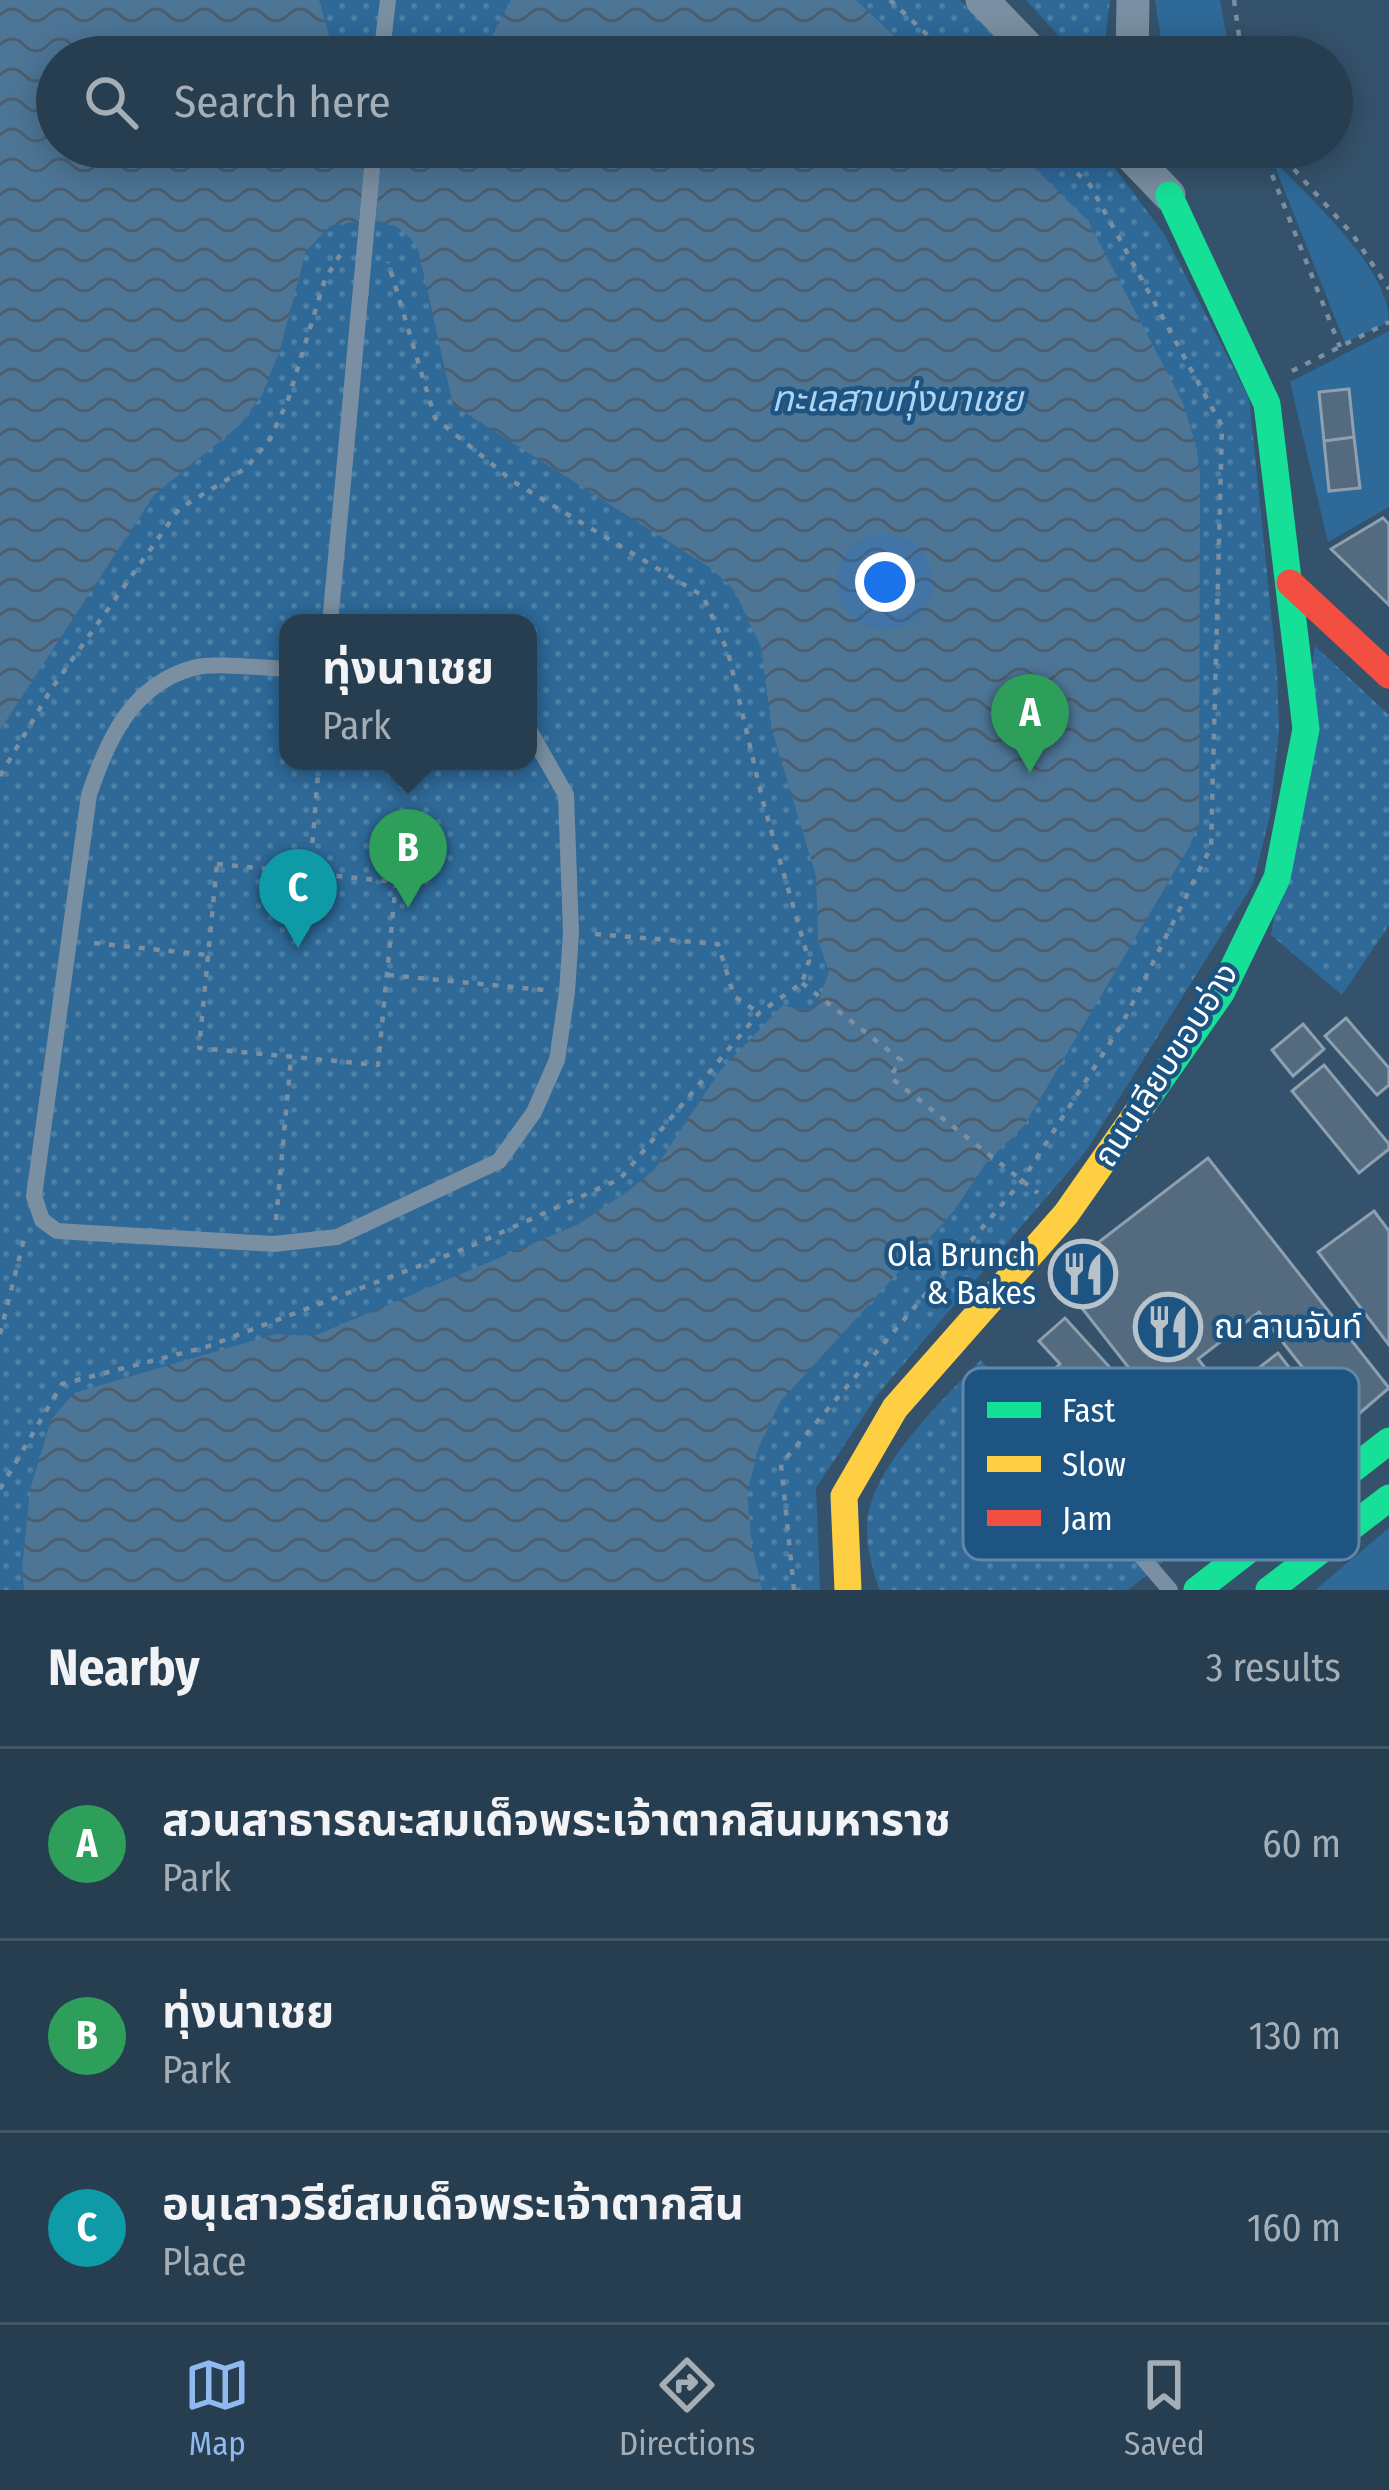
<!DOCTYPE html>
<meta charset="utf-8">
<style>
body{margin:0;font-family:"Fira Sans Condensed","Noto Sans Thai",sans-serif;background:#33495a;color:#f1f3f6}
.you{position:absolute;left:885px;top:582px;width:42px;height:42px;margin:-30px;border:9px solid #fff;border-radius:50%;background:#1a73e8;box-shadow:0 0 0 18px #1a73e833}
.badge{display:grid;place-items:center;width:78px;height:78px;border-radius:50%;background:#90b9f0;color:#fff;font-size:39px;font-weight:700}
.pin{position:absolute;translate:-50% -99px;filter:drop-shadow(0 3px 6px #0008)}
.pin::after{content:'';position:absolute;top:63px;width:42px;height:36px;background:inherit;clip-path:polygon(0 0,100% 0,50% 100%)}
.popup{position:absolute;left:279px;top:614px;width:258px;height:156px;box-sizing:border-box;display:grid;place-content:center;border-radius:24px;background:#273e50;filter:drop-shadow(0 3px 9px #0005);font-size:39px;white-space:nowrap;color:#a4aeb7}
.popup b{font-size:45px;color:#f1f3f6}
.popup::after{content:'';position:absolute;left:50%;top:100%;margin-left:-24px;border:24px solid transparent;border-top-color:#273e50}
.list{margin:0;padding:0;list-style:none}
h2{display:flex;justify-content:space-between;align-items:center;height:156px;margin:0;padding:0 48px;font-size:51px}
h2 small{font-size:39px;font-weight:400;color:#a4aeb7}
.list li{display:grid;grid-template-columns:78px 1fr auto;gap:36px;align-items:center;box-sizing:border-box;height:192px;padding:0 48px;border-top:3px solid #435767}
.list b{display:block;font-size:45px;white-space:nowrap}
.list p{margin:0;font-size:39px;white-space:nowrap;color:#a4aeb7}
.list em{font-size:39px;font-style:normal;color:#a4aeb7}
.icon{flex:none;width:66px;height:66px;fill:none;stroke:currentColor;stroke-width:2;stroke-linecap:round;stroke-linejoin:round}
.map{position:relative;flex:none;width:1389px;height:1590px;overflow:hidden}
.search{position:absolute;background:#273e50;box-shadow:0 6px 30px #0003;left:36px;right:36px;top:36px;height:132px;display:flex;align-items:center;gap:30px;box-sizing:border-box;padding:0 42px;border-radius:66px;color:#a4aeb7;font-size:45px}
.sheet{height:732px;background:#273e50}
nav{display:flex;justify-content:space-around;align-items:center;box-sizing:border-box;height:168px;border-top:3px solid #435767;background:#273e50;font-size:33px;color:#a4aeb7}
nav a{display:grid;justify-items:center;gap:6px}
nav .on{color:#90b9f0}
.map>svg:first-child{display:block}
.green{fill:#2e6998}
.park{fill:url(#park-dots);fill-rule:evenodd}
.water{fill:url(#water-waves)}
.building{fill:#546b7f;stroke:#8ea0af;stroke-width:3}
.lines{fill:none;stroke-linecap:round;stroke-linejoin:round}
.path{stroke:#7a8fa1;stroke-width:4.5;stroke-dasharray:6 9;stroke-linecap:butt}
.lane{stroke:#7a8fa1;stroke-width:16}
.street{stroke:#7a8fa1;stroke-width:33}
.fast{stroke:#16e098;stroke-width:27}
.slow{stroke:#ffcf43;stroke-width:27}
.jam{stroke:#f24e42;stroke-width:27}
.labels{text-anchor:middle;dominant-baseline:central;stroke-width:9;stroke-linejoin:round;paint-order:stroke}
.street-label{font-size:33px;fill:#fff;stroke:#1d5482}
.poi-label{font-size:33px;fill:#fff;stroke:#1d5482;text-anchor:end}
.water-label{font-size:36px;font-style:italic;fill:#aed4f1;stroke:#1d5482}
.key{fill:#1d5482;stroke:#6187a8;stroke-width:3}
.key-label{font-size:33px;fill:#fff}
</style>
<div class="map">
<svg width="1389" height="1590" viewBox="0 0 1389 1590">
<defs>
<pattern id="park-dots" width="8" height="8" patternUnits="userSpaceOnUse" patternTransform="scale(3)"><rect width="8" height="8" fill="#2e6998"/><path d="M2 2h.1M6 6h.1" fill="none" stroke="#4d80a7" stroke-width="1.8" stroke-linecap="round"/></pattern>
<pattern id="water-waves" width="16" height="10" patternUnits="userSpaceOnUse" patternTransform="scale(3)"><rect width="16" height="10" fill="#4d7596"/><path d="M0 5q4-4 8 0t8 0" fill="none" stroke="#4c5e6d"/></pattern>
</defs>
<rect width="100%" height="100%" fill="#34526b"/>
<path class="green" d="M 1155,0 L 1220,0 L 1230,57 L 1164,57 Z
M 1272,159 C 1309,198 1389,267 1389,322 L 1345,343 Z
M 1389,331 L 1389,507 L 1328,542 L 1290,382 Z
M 1131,1397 L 1224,1514 L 1157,1567 L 1063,1451 Z
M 1389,1528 L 1389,1590 L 1315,1590 Z"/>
<path class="park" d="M 0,0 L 960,0 L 1013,57 L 57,57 L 57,147 L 1099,147 L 1164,234 L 1249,398 L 1277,670 L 1279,730 L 1270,815 L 1253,884 L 1086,1151 L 878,1394 L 816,1488 L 820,1590 L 0,1590 ZM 288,623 L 528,623 L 528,761 L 288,761 Z
M 1026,0 L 1110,0 L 1103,57 L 1078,57 Z
M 1315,646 L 1389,715 L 1389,925 L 1342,995 L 1271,935 Z
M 981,1360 L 1157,1567 L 1128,1590 L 879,1590 C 873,1570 866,1547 867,1526 C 869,1468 943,1400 981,1360 Z"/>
<path class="water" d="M 0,0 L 319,0 L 335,57 L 57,57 L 57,147 L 1014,147 L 1088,221 L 1183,403 L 1196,446 L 1200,476 L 1199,823 L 1189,847 L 1024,1126 L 985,1164 L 953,1212 L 780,1402 L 758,1449 L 747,1494 L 752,1546 L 762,1590 L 24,1590 L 22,1568 L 30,1490 L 51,1420 L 74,1393 L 276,1334 L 314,1336 L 577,1225 L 631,1189 L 654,1170 L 720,1071 L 783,1005 L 806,1011 L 817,1006 L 829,972 L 818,940 L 816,876 L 772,730 L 761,647 L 734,590 L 712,569 L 453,405 L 418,249 C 396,213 367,219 330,226 L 306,251 L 280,350 L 262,395 L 240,425 L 154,495 L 0,730 Z
M 511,0 L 856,0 L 917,57 L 481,57 Z"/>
<path class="building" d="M 1349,389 L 1354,437 L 1324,441 L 1319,392 Z
M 1354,437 L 1360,488 L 1329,491 L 1324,441 Z
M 1383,518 L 1389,524 L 1389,605 L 1331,549 Z
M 1346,1018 L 1389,1068 L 1389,1085 L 1377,1095 L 1325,1036 Z
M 1303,1024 L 1324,1049 L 1293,1076 L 1272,1050 Z
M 1324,1065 L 1389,1144 L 1389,1149 L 1359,1173 L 1292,1091 Z
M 1208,1158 L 1389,1388 L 1347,1424 L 1259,1312 L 1198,1359 L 1289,1475 L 1241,1511 L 1056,1275 Z
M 1374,1211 L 1389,1231 L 1389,1345 L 1318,1252 Z
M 1065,1318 L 1124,1383 L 1093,1410 L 1074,1389 L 1059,1403 L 1040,1382 L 1060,1364 L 1039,1341 Z
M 1278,1353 L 1337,1430 L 1292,1464 L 1233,1388 Z"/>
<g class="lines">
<path class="path" d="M 890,0 L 951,57
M 1234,0 L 1242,57
M 1261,147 L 1340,347
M 1274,147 L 1353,235 L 1389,289
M 1292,371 L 1389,322
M 0,776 L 52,688 L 179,509 L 246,468 L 270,439 L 288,400 L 325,279 L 340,255
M 217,864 L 396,882 L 378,1065 L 199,1048 Z
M 310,873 L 319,761
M 595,934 L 718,944 L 734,996 L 759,1013
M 94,943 L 208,955
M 388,975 L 544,990
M 802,983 L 901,1060 L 890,1077 L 1038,1193
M 276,1220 L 291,1058
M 0,1334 L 25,1235
M 0,1489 L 62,1384 L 206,1347 L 469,1247 L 620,1179 L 759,1013 L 802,983 L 809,961 L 763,802 L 728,652 L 703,596 L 514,482 L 435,418 L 388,262
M 794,1590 L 781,1464 L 1022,1181 L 1122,1024 L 1211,847 L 1222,426 L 1090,185 L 1049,147"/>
<path class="lane" d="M 381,57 L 388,0
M 330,623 L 374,147
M 288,669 C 262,668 217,662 193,668 C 131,685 107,741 89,795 L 34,1196 L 42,1220 L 57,1231 L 274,1244 L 337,1237 L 499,1161 L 534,1112 L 557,1060 L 567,992 L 571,932 L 566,795 L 528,728
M 1001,1392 L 1170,1590"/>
<path class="street" d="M 982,0 L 1037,57
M 1132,57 L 1133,0
M 1123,147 L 1169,195"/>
<path class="fast" d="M 1146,1100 L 1221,993 L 1277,878 L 1306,729 L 1267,404 L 1169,195
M 1197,1590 L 1389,1441
M 1269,1590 L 1389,1498"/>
<path class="slow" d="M 848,1590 L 844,1496 L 895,1408 L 1066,1214 L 1146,1100"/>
<path class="jam" d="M 1290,583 L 1389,675"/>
</g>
<defs>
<symbol id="restaurant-ring" viewBox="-11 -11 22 22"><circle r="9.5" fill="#1d5482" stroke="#b8c2cb" stroke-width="1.5"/><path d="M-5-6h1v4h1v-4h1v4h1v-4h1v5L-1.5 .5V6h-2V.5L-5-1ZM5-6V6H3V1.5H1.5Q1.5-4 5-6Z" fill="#b8c2cb"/></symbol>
</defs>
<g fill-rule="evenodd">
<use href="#restaurant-ring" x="1045" y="1236" width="76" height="76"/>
<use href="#restaurant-ring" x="1130" y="1289" width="76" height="76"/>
</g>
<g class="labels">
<g class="street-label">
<text transform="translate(1166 1065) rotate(-57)">ถนนเลียบขอบอ่าง</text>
</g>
<g class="poi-label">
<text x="1036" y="1255">Ola Brunch<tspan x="1036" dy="38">&amp; Bakes</tspan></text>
<text x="1214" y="1327" text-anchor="start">ณ ลานจันท์</text>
</g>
<g class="water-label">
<text x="897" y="399">ทะเลสาบทุ่งนาเชย</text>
</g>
</g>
<rect x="963" y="1368" width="396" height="192" rx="18" class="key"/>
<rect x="987" y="1402" width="54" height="16" fill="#16e098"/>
<rect x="987" y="1456" width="54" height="16" fill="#ffcf43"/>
<rect x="987" y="1510" width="54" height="16" fill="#f24e42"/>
<g class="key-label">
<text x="1062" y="1422">Fast</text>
<text x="1062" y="1476">Slow</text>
<text x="1062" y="1530">Jam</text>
</g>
</svg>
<div class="you"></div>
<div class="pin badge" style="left:1030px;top:773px;background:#2e9e5b">A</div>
<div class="pin badge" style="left:408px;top:908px;background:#2e9e5b">B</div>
<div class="popup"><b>ทุ่งนาเชย</b>Park</div>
<div class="pin badge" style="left:298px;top:948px;background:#0f9aa8">C</div>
<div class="search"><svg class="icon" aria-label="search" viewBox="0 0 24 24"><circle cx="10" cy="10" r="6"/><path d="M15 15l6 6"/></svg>Search here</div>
</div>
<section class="sheet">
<h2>Nearby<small>3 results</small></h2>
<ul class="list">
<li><span class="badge" style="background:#2e9e5b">A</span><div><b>สวนสาธารณะสมเด็จพระเจ้าตากสินมหาราช</b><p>Park</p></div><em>60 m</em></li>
<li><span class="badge" style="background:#2e9e5b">B</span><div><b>ทุ่งนาเชย</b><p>Park</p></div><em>130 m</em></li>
<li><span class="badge" style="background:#0f9aa8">C</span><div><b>อนุเสาวรีย์สมเด็จพระเจ้าตากสิน</b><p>Place</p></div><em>160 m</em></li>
</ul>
</section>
<nav>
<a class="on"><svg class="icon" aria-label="map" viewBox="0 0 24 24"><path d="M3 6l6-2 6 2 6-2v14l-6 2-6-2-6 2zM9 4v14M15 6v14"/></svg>Map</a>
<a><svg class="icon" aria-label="directions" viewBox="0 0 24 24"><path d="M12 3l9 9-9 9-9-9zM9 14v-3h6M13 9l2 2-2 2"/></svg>Directions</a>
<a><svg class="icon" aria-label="saved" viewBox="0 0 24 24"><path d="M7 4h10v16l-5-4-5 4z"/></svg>Saved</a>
</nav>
